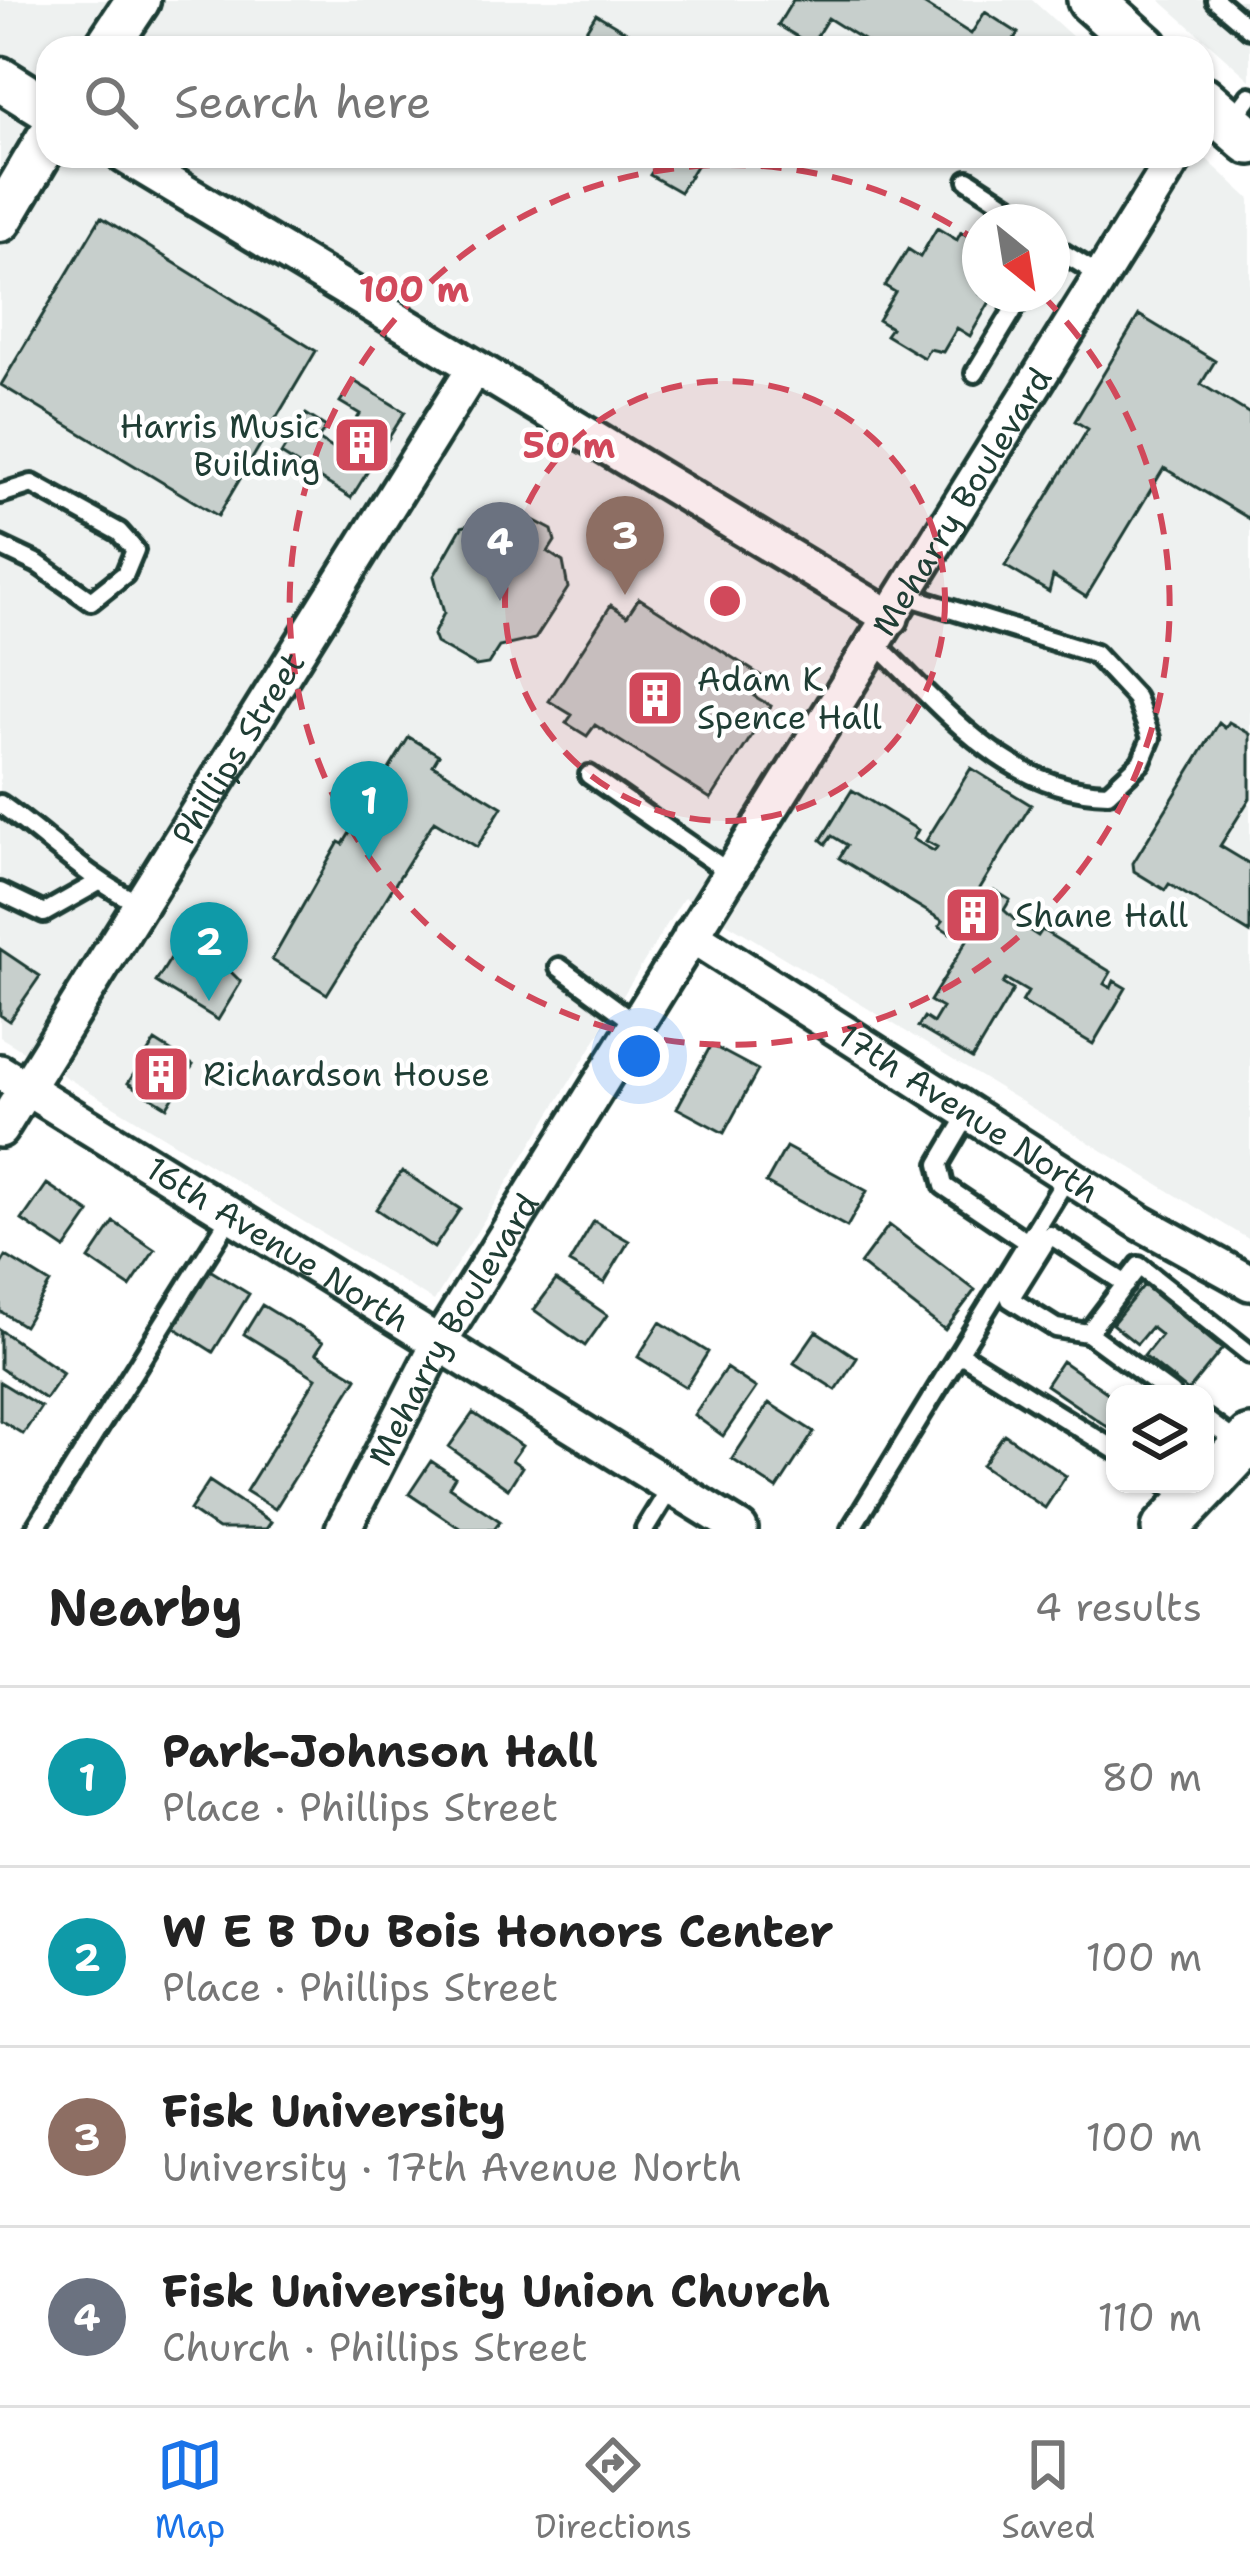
<!DOCTYPE html>
<meta charset="utf-8">
<style>
body{margin:0;font-family:"Shantell Sans",sans-serif;background:#f2f2f2;color:#222}
.controls{position:absolute;right:36px;bottom:36px;display:grid;overflow:hidden;border-radius:24px;box-shadow:0 3px 9px #0004}
.controls button{width:108px;height:108px;display:grid;place-items:center;padding:0;border:0;border-bottom:3px solid #e0e0e0;background:#fff;color:#222;font:60px sans-serif}
.compass{position:absolute;left:962px;top:204px;width:108px;height:108px;border-radius:50%;background:#fff;box-shadow:0 3px 9px #0004;rotate:150deg}
.you{position:absolute;left:639px;top:1056px;width:42px;height:42px;margin:-30px;border:9px solid #fff;border-radius:50%;background:#1a73e8;box-shadow:0 0 0 18px #1a73e833}
.badge{display:grid;place-items:center;width:78px;height:78px;border-radius:50%;background:#1a73e8;color:#fff;font-size:39px;font-weight:700}
.pin{position:absolute;translate:-50% -99px;filter:drop-shadow(0 3px 6px #0008)}
.pin::after{content:'';position:absolute;top:63px;width:42px;height:36px;background:inherit;clip-path:polygon(0 0,100% 0,50% 100%)}
.list{margin:0;padding:0;list-style:none}
h2{display:flex;justify-content:space-between;align-items:center;height:156px;margin:0;padding:0 48px;font-size:51px}
h2 small{font-size:39px;font-weight:400;color:#767676}
.list li{display:grid;grid-template-columns:78px 1fr auto;gap:36px;align-items:center;box-sizing:border-box;height:180px;padding:0 48px;border-top:3px solid #e0e0e0}
.list b{display:block;font-size:45px;white-space:nowrap}
.list p{margin:0;font-size:39px;white-space:nowrap;color:#767676}
.list em{font-size:39px;font-style:normal;color:#767676}
.icon{flex:none;width:66px;height:66px;fill:none;stroke:currentColor;stroke-width:2;stroke-linecap:round;stroke-linejoin:round}
.map{position:relative;flex:none;width:1250px;height:1529px;overflow:hidden}
.search{position:absolute;background:#fff;box-shadow:0 3px 9px #0004;left:36px;right:36px;top:36px;height:132px;display:flex;align-items:center;gap:30px;box-sizing:border-box;padding:0 42px;border-radius:36px;color:#767676;font-size:45px}
.sheet{height:876px;background:#fff}
nav{display:flex;justify-content:space-around;align-items:center;box-sizing:border-box;height:168px;border-top:3px solid #e0e0e0;background:#fff;font-size:33px;color:#767676}
nav a{display:grid;justify-items:center;gap:6px}
nav .on{color:#1a73e8}
.map>svg:first-child{display:block}
.built{fill:#eef1f0;fill-rule:evenodd}
.building{fill:#c7cfcc;stroke:#1f3d34;stroke-width:3}
.lines{fill:none;stroke-linecap:round;stroke-linejoin:round}
.service-casing{stroke:#1f3d34;stroke-width:26}
.minor-casing{stroke:#1f3d34;stroke-width:42}
.tertiary-casing{stroke:#1f3d34;stroke-width:51}
.secondary-casing{stroke:#1f3d34;stroke-width:54}
.service{stroke:#fff;stroke-width:16}
.minor{stroke:#fff;stroke-width:33}
.tertiary{stroke:#fff;stroke-width:42}
.secondary{stroke:#fff;stroke-width:45}
.ring{fill:none;stroke:#d1495b;stroke-width:6;stroke-dasharray:21 15}
.labels{text-anchor:middle;dominant-baseline:central;stroke-width:9;stroke-linejoin:round;paint-order:stroke}
.poi-label{font-size:33px;fill:#1f3d34;stroke:#fff;text-anchor:start}
.street-label{font-size:33px;fill:#1f3d34;stroke:#fff}
.centre{fill:#d1495b;stroke:#fff;stroke-width:6}
.ring-label{font-size:36px;text-anchor:middle;font-weight:bold;fill:#d1495b;stroke:#fff;stroke-width:9;stroke-linejoin:round;paint-order:stroke}
</style>
<div class="map">
<svg width="1250" height="1529" viewBox="0 0 1250 1529">
<rect width="100%" height="100%" fill="#fff"/>
<filter id="ink" filterUnits="userSpaceOnUse"><feTurbulence type="fractalNoise" baseFrequency=".00833" numOctaves="2"/><feDisplacementMap in="SourceGraphic" scale="24" xChannelSelector="R" yChannelSelector="G"/><feConvolveMatrix kernelMatrix="1 2 1 2 8 2 1 2 1" color-interpolation-filters="sRGB"/></filter>
<g filter="url(#ink)">
<path class="built" d="M 0,0 L 1032,0 L 1085,48 L 48,48 L 48,156 L 1202,155 L 1250,199 L 1250,1240 L 684,897 L 434,1301 L 0,1037 ZM 980,222 L 1052,222 L 1052,294 L 980,294 Z
M 1160,0 L 1250,0 L 1250,80 Z"/>
<path class="building" d="M 793,0 L 917,0 L 971,34 L 985,12 L 1018,33 L 1008,48 L 876,48 L 828,18 L 811,45 L 778,25 Z
M 596,14 L 630,34 L 622,48 L 575,48 Z
M 653,156 L 702,156 L 680,192 L 650,175 L 660,160 Z
M 101,217 L 316,351 L 218,516 L 1,385 Z
M 937,228 L 957,240 L 961,232 L 980,243 L 980,294 L 992,298 L 970,336 L 957,328 L 943,352 L 929,349 L 924,358 L 886,335 L 891,328 L 878,320 L 895,292 L 885,286 L 908,249 L 920,257 Z
M 1139,315 L 1215,361 L 1201,384 L 1250,414 L 1250,519 L 1164,468 L 1086,597 L 1053,576 L 1049,592 L 1005,566 L 1088,429 L 1075,421 Z
M 354,381 L 405,412 L 351,498 L 281,454 L 306,414 L 326,427 L 318,439 L 337,451 L 360,414 L 340,402 Z
M 518,512 L 552,530 L 555,541 L 548,552 L 563,562 L 568,588 L 535,639 L 499,647 L 488,664 L 476,666 L 436,643 L 433,635 L 444,613 L 434,576 L 462,527 L 491,518 L 505,525 Z
M 639,598 L 766,679 L 754,696 L 771,706 L 711,799 L 595,725 L 587,736 L 566,723 L 572,715 L 549,701 L 611,605 L 627,616 Z
M 1229,722 L 1250,734 L 1250,798 L 1220,846 L 1250,864 L 1250,933 L 1169,884 L 1165,890 L 1134,871 L 1133,863 L 1219,723 L 1225,728 Z
M 409,737 L 439,755 L 433,765 L 502,807 L 477,847 L 434,821 L 327,994 L 272,960 L 339,842 L 343,844 Z
M 971,768 L 1031,805 L 974,898 L 985,905 L 994,890 L 1010,900 L 1004,910 L 1018,923 L 1038,936 L 1042,930 L 1111,972 L 1104,984 L 1111,988 L 1114,981 L 1126,988 L 1093,1044 L 1022,1002 L 1028,992 L 1006,979 L 1003,984 L 1013,990 L 972,1059 L 918,1027 L 924,1017 L 933,1023 L 942,1008 L 930,1001 L 972,932 L 956,923 L 950,933 L 939,926 L 943,921 L 839,858 L 847,845 L 832,836 L 826,844 L 821,840 L 852,790 L 918,830 L 913,839 L 934,851 L 937,847 L 926,841 Z
M 179,945 L 191,953 L 195,947 L 208,955 L 210,951 L 241,982 L 218,1020 L 156,982 Z
M 0,949 L 40,976 L 9,1021 L 0,1015 Z
M 155,1041 L 193,1065 L 167,1107 L 128,1083 Z
M 711,1045 L 758,1070 L 724,1133 L 677,1108 Z
M 786,1147 L 867,1191 L 847,1227 L 766,1183 Z
M 402,1171 L 460,1209 L 434,1248 L 376,1209 Z
M 47,1184 L 90,1213 L 65,1249 L 22,1220 Z
M 594,1221 L 629,1241 L 604,1283 L 569,1263 Z
M 114,1222 L 155,1250 L 130,1287 L 89,1259 Z
M 889,1225 L 975,1290 L 945,1330 L 860,1264 Z
M 6,1256 L 50,1283 L 24,1326 L 0,1311 L 0,1266 Z
M 208,1269 L 249,1294 L 213,1352 L 172,1326 Z
M 556,1280 L 607,1315 L 585,1346 L 534,1310 Z
M 1144,1285 L 1222,1349 L 1188,1391 L 1144,1356 L 1161,1335 L 1151,1327 L 1137,1344 L 1112,1324 Z
M 262,1305 L 323,1342 L 316,1353 L 357,1378 L 275,1509 L 246,1491 L 316,1378 L 244,1334 Z
M 660,1322 L 708,1352 L 686,1387 L 638,1357 Z
M 0,1330 L 63,1373 L 45,1399 L 0,1368 Z
M 816,1331 L 857,1358 L 836,1390 L 794,1363 Z
M 1062,1361 L 1115,1398 L 1115,1432 L 1046,1385 Z
M 726,1368 L 756,1388 L 723,1436 L 694,1415 Z
M 0,1382 L 41,1407 L 23,1434 L 0,1420 Z
M 769,1403 L 814,1432 L 777,1489 L 732,1459 Z
M 473,1413 L 522,1446 L 512,1460 L 522,1467 L 508,1489 L 449,1447 Z
M 1004,1434 L 1066,1476 L 1045,1508 L 982,1465 Z
M 431,1461 L 455,1477 L 449,1487 L 500,1521 L 494,1529 L 461,1529 L 409,1494 Z
M 209,1481 L 271,1522 L 266,1529 L 218,1529 L 190,1510 Z"/>
<g class="lines">
<defs>
<path id="service" d="M 1216,0 L 1250,29
M 1230,123 L 1250,96
M 968,180 L 1033,222
M 1052,246 L 1101,276
M 975,373 L 1023,294
M 0,494 L 32,484 L 119,532 L 135,550 L 125,574 L 91,601 L 38,564 L 0,546
M 875,643 C 943,707 1006,791 1108,793 L 1141,762 L 1151,738 L 1136,698 L 1095,654 L 904,595
M 589,775 L 730,873
M 0,804 C 48,837 87,879 140,904
M 0,892 L 44,913 L 97,883
M 559,967 L 638,1025
M 969,1113 L 939,1164 L 944,1186 L 1027,1242
M 1088,1333 L 1056,1328 L 1010,1299 L 1050,1235 L 1126,1284
M 959,1353 L 1115,1450
M 1171,1394 L 1088,1333 L 1139,1266 L 1250,1354
M 1205,1419 L 1243,1447
M 1166,1484 L 1191,1501
M 35,1529 L 232,1214
M 645,1529 L 671,1487
M 851,1529 L 1068,1176"/>
<g id="minor">
<path d="M 125,156 L 891,618"/>
<path id="s1" d="M 691,935 L 1141,1223 L 1250,1283"/>
<path id="s2" d="M 0,1072 L 740,1529"/>
<path id="s3" d="M 0,1130 L 474,368"/>
<path id="s4" d="M 343,1529 L 437,1346 L 1176,156"/>
</g>
<path id="tertiary" d="M 106,48 L 138,0
M 0,79 L 48,109
M 0,220 L 48,139"/>
<path id="secondary" d="M 1091,0 L 1145,48
M 1202,99 L 1250,141
M 1165,1529 L 1250,1439"/>
</defs>
<use href="#service" class="service-casing"/>
<use href="#minor" class="minor-casing"/>
<use href="#tertiary" class="tertiary-casing"/>
<use href="#secondary" class="secondary-casing"/>
<use href="#service" class="service"/>
<use href="#minor" class="minor"/>
<use href="#tertiary" class="tertiary"/>
<use href="#secondary" class="secondary"/>
</g>
</g>
<circle cx="725" cy="601" r="220" fill="#d1495b" fill-opacity=".12"/>
<g class="ring">
<circle cx="725" cy="601" r="220"/>
<path d="M1042 295A440 440 0 1 1 977 241"/>
</g>
<defs>
<symbol id="building-square" viewBox="-11 -11 22 22"><rect x="-9" y="-9" width="18" height="18" rx="4" fill="#d1495b" stroke="#fff"/><path d="M-4-6H4V6H1V3H-1V6H-4ZM-2.5-4.3h1.7v1.8h-1.7ZM.8-4.3h1.7v1.8H.8ZM-2.5-1h1.7V.8h-1.7ZM.8-1h1.7V.8H.8Z" fill="#fff"/></symbol>
</defs>
<g fill-rule="evenodd">
<use href="#building-square" x="329" y="412" width="66" height="66"/>
<use href="#building-square" x="622" y="665" width="66" height="66"/>
<use href="#building-square" x="940" y="882" width="66" height="66"/>
<use href="#building-square" x="128" y="1041" width="66" height="66"/>
</g>
<g class="labels">
<g class="poi-label">
<text x="320" y="426" text-anchor="end">Harris Music<tspan x="320" dy="38">Building</tspan></text>
<text x="697" y="679">Adam K<tspan x="697" dy="38">Spence Hall</tspan></text>
<text x="1015" y="915">Shane Hall</text>
<text x="203" y="1074">Richardson House</text>
</g>
<g class="street-label">
<text stroke="none"><textPath href="#s4" startOffset="1200">Meharry Boulevard</textPath></text>
<text stroke="none"><textPath href="#s3" startOffset="450">Phillips Street</textPath></text>
<text stroke="none"><textPath href="#s1" startOffset="330">17th Avenue North</textPath></text>
<text stroke="none"><textPath href="#s2" startOffset="327">16th Avenue North</textPath></text>
<text stroke="none"><textPath href="#s4" startOffset="228">Meharry Boulevard</textPath></text>
</g>
</g>
<circle cx="725" cy="601" r="18" class="centre"/>
<g class="ring-label">
<text x="414" y="302">100 m</text>
<text x="569" y="458">50 m</text>
</g>
</svg>
<div class="controls">
<button><svg class="icon" aria-label="layers" viewBox="0 0 24 24"><path d="M12 4l9 5-9 5-9-5zM3 14l9 5 9-5"/></svg></button>
</div>
<svg class="compass" viewBox="-18 -18 36 36"><path d="M0-13l5 13h-10z" fill="#e53935"/><path d="M0 13l5-13h-10z" fill="#767676"/></svg>
<div class="you"></div>
<div class="pin badge" style="left:369px;top:860px;background:#0f9aa8">1</div>
<div class="pin badge" style="left:209px;top:1001px;background:#0f9aa8">2</div>
<div class="pin badge" style="left:625px;top:595px;background:#8d6e63">3</div>
<div class="pin badge" style="left:500px;top:601px;background:#6b7280">4</div>
<div class="search"><svg class="icon" aria-label="search" viewBox="0 0 24 24"><circle cx="10" cy="10" r="6"/><path d="M15 15l6 6"/></svg>Search here</div>
</div>
<section class="sheet">
<h2>Nearby<small>4 results</small></h2>
<ul class="list">
<li><span class="badge" style="background:#0f9aa8">1</span><div><b>Park-Johnson Hall</b><p>Place · Phillips Street</p></div><em>80 m</em></li>
<li><span class="badge" style="background:#0f9aa8">2</span><div><b>W E B Du Bois Honors Center</b><p>Place · Phillips Street</p></div><em>100 m</em></li>
<li><span class="badge" style="background:#8d6e63">3</span><div><b>Fisk University</b><p>University · 17th Avenue North</p></div><em>100 m</em></li>
<li><span class="badge" style="background:#6b7280">4</span><div><b>Fisk University Union Church</b><p>Church · Phillips Street</p></div><em>110 m</em></li>
</ul>
</section>
<nav>
<a class="on"><svg class="icon" aria-label="map" viewBox="0 0 24 24"><path d="M3 6l6-2 6 2 6-2v14l-6 2-6-2-6 2zM9 4v14M15 6v14"/></svg>Map</a>
<a><svg class="icon" aria-label="directions" viewBox="0 0 24 24"><path d="M12 3l9 9-9 9-9-9zM9 14v-3h6M13 9l2 2-2 2"/></svg>Directions</a>
<a><svg class="icon" aria-label="saved" viewBox="0 0 24 24"><path d="M7 4h10v16l-5-4-5 4z"/></svg>Saved</a>
</nav>
